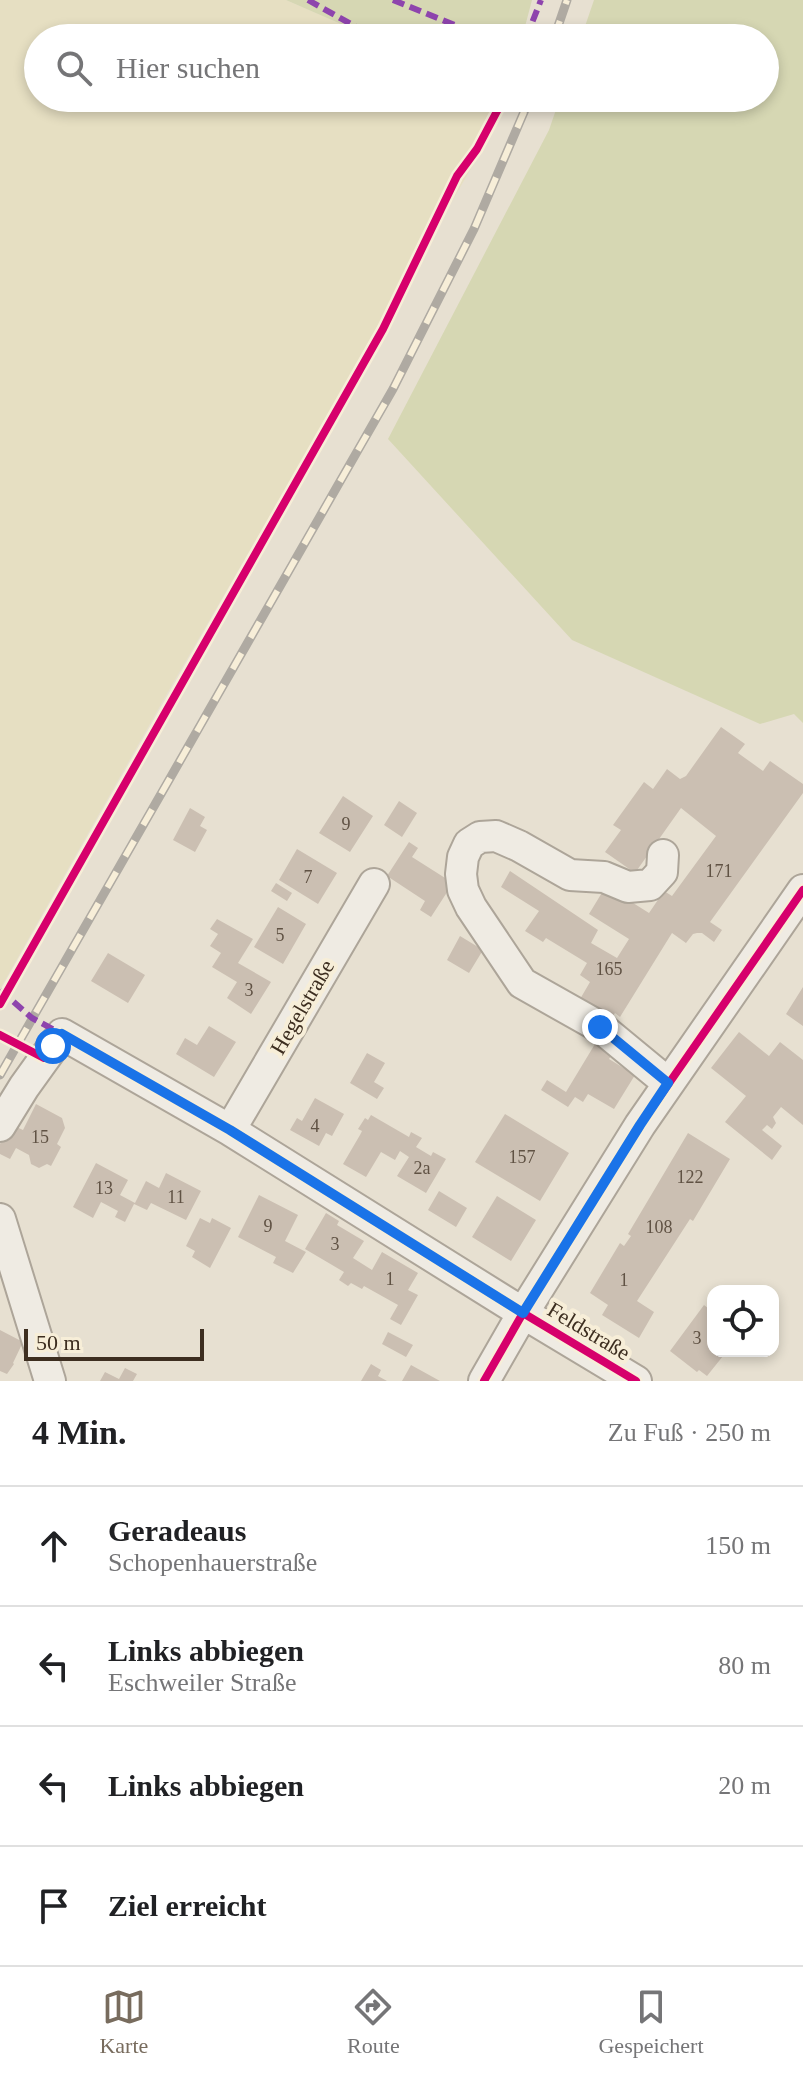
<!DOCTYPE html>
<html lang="de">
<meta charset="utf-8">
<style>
body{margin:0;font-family:Georgia,serif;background:#f6f6f6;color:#202124}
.controls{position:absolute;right:24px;bottom:24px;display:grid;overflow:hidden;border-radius:16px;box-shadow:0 4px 12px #0003}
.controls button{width:72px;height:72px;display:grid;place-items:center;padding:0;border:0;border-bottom:2px solid #e0e0e0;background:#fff;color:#202124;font:40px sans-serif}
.scale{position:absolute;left:24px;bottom:20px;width:180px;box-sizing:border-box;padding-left:8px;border:4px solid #3d2e20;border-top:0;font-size:22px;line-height:28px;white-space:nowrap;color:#3d2e20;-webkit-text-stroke:6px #f7eed8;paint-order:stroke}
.stop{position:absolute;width:24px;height:24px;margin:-18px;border:6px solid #1a73e8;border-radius:50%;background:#fff}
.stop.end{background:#1a73e8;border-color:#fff;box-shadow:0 2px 8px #0008}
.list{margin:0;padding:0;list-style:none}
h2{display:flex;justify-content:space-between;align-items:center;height:104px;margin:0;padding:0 32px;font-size:34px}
h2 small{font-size:26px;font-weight:400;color:#757577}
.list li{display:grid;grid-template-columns:52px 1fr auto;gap:24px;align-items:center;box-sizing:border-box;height:120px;padding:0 32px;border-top:2px solid #e0e0e0}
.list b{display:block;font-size:30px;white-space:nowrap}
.list p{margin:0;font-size:26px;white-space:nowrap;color:#757577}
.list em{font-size:26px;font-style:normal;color:#757577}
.icon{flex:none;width:44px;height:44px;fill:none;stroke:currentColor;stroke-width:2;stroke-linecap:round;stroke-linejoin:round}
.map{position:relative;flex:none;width:803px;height:1381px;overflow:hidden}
.search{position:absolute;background:#fff;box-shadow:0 4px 12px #0003;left:24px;right:24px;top:24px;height:88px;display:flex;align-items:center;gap:20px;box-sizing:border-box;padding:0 28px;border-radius:44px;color:#757577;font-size:30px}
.sheet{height:584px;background:#fff}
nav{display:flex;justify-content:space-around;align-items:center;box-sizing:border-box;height:112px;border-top:2px solid #e0e0e0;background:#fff;font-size:22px;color:#757577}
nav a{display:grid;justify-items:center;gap:4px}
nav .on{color:#786c5e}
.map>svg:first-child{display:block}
.farmland{fill:#e6dfc2}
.green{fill:#d6d7b3}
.building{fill:#cbbfb2}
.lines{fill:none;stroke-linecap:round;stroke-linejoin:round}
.minor-casing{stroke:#ada599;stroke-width:34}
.minor{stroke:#efebe3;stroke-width:30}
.rail-casing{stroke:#afaaa2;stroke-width:9}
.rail{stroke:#f7eed8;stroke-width:6;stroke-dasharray:18;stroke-linecap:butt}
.quiet{stroke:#8e44ad;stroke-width:6;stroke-dasharray:12 6;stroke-linecap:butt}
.cycleway-casing{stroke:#f7eed8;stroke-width:13}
.cycleway{stroke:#d6006c;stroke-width:8}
.route{stroke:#1a73e8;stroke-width:10}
.labels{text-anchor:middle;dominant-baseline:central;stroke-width:8;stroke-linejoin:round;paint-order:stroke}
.number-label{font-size:18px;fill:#605244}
.street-label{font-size:22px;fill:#3d2e20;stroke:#f7eed8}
</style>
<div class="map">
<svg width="803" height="1381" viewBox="0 0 803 1381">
<rect width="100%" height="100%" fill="#e7e0d1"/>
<path class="farmland" d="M 0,0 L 286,0 L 373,38 L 38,38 L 38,98 L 479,98 L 502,115 L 173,683 L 0,989 Z"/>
<path class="green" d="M 286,0 L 532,0 L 522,38 L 373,38 Z
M 594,0 L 803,0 L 803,723 L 794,714 L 760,724 L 572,640 L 388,439 L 549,130 L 560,98 L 765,98 L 765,38 L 581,38 Z"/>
<path class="building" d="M 721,727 L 745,744 L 738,753 L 763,771 L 770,761 L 803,784 L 803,793 L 710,922 L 722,930 L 714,942 L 702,933 L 697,933 L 693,934 L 686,943 L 672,933 L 620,1017 L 615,1013 L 607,1025 L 576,1006 L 590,982 L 580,975 L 587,963 L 546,938 L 543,942 L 525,931 L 539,911 L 501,887 L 510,871 L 598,930 L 591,943 L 617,958 L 629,939 L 589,914 L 606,886 L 649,913 L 664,891 L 672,896 L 716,836 L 681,808 L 635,873 L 605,852 L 621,830 L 613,825 L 644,782 L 653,789 L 667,769 L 680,779 L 686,776 Z
M 343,796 L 373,816 L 350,852 L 319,833 Z
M 399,801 L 417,813 L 402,837 L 384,825 Z
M 190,808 L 205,817 L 200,826 L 207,830 L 195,852 L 173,840 Z
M 409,842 L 418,848 L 412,857 L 453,883 L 431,917 L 420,910 L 425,901 L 387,876 Z
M 297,849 L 337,873 L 318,904 L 279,880 Z
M 276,883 L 292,893 L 287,901 L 271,891 Z
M 278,907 L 306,924 L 283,964 L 254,947 Z
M 217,919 L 253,939 L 238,963 L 271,982 L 251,1014 L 227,998 L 237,982 L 212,967 L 221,953 L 210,946 L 218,934 L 210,929 Z
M 460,936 L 483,950 L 469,973 L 447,960 Z
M 108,953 L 145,975 L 128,1003 L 91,981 Z
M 803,987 L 803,1026 L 786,1014 Z
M 209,1026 L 236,1042 L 214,1077 L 176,1054 L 185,1038 L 197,1045 Z
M 739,1032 L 769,1056 L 780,1042 L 803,1060 L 803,1125 L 781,1107 L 773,1117 L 776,1123 L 772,1129 L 767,1125 L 762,1130 L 782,1146 L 772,1160 L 725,1122 L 746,1096 L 711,1068 Z
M 598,1039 L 615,1050 L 609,1059 L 635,1075 L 614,1109 L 588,1094 L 583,1102 L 575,1097 L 568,1107 L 541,1090 L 547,1080 L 566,1092 Z
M 367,1053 L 385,1063 L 374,1082 L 384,1088 L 377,1099 L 350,1083 Z
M 315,1098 L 344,1114 L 332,1136 L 326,1133 L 319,1146 L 290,1130 L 297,1118 L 302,1121 Z
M 36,1104 L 62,1118 L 65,1128 L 57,1144 L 61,1147 L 51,1166 L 47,1164 L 39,1168 L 31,1164 L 29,1155 L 16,1148 L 10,1159 L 0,1154 L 0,1144 L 10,1124 L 23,1130 Z
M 505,1114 L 569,1153 L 540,1201 L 475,1162 Z
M 371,1115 L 409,1137 L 411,1132 L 422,1138 L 416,1147 L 431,1156 L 433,1152 L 446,1159 L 426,1193 L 397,1176 L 409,1157 L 400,1151 L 395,1160 L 381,1152 L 366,1177 L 343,1164 L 360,1135 L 362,1131 L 358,1129 L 365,1118 L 368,1120 Z
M 688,1133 L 730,1159 L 693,1221 L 690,1219 L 637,1301 L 654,1312 L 639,1338 L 602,1315 L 608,1305 L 590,1293 L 620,1243 L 624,1246 L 631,1236 L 628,1234 Z
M 96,1163 L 128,1180 L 120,1195 L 135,1203 L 146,1181 L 159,1188 L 166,1173 L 201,1191 L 186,1220 L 151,1203 L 147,1210 L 134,1204 L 125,1222 L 115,1217 L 118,1211 L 101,1202 L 93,1218 L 73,1207 Z
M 439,1191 L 467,1208 L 456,1227 L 428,1210 Z
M 259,1195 L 298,1215 L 285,1241 L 306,1252 L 293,1273 L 273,1263 L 276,1257 L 238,1237 Z
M 497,1196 L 536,1220 L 511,1261 L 472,1237 Z
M 326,1213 L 339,1221 L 337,1225 L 364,1241 L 353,1258 L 372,1270 L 382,1252 L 418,1273 L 408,1290 L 418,1295 L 401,1325 L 390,1319 L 398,1305 L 364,1286 L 362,1289 L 351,1283 L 348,1286 L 339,1280 L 344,1272 L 305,1249 Z
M 200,1218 L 210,1223 L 212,1218 L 231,1228 L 210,1268 L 192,1257 L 195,1251 L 186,1246 Z
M 704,1305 L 713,1312 L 713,1351 L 727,1351 L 707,1376 L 699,1370 L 697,1372 L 670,1351 Z
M 0,1330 L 23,1342 L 13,1363 L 14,1364 L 7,1374 L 0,1371 Z
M 388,1332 L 413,1345 L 406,1357 L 382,1344 Z
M 371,1364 L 381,1370 L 378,1376 L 387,1381 L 361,1381 Z
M 411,1365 L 440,1381 L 402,1381 Z
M 125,1368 L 137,1374 L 133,1381 L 100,1381 L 105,1372 L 119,1379 Z"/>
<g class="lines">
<defs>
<path id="minor" d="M 663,855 L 662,872 L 650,885 L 628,887 L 604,877 L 570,875 L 519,846 L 496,836 L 480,837 L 469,844 L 463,857 L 461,874 L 463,890 L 471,907 L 522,983 L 600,1027 L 668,1083
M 0,1126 L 24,1087 L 62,1034 L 230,1130 L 523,1313 L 636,1381
M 230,1130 L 374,884
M 0,1219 L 50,1381
M 484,1381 L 523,1313 L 640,1125 L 803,890"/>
</defs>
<use href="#minor" class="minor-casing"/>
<use href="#minor" class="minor"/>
<defs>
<path id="rail" d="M 554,38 L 567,0
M 0,1075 L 393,389 L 474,229 L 530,98"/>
</defs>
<use href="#rail" class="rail-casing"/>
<use href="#rail" class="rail"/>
<path class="quiet" d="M 308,0 L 376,38
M 393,0 L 484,37
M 526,38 L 541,0
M 0,990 L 32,1018 L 62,1034"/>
<defs>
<path id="cycleway" d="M 0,1004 L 383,329 L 457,176 L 477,149 L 504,98
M 0,1035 L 44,1058 L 62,1034 L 230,1130 L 523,1313 L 636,1381
M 484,1381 L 523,1313 L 640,1125 L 803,890"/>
</defs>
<use href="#cycleway" class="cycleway-casing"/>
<use href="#cycleway" class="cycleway"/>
</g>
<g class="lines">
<path class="route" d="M 53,1046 L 62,1034 L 230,1130 L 523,1313 L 640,1125 L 668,1083 L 600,1027"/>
</g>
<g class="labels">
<g class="number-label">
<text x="346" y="824">9</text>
<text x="719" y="871">171</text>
<text x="308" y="877">7</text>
<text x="280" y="935">5</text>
<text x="609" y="969">165</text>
<text x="249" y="990">3</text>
<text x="315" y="1126">4</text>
<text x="40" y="1137">15</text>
<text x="522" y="1157">157</text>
<text x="422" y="1168">2a</text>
<text x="690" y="1177">122</text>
<text x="104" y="1188">13</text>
<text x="176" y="1197">11</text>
<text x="268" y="1226">9</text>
<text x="659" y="1227">108</text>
<text x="335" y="1244">3</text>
<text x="390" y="1279">1</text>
<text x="624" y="1280">1</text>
<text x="697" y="1338">3</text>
</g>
<g class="street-label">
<text transform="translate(302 1007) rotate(-60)">Hegelstraße</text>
<text transform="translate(589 1331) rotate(31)">Feldstraße</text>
</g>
</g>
</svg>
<div class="controls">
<button><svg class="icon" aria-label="locate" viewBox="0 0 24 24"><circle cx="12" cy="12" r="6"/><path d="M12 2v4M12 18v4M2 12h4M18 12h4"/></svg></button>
</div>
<div class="scale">50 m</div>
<div class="stop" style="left:53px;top:1046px"></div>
<div class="stop end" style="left:600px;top:1027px"></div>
<div class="search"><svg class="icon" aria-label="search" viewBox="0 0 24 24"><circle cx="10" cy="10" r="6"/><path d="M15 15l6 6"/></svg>Hier suchen</div>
</div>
<section class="sheet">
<h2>4 Min.<small>Zu Fuß · 250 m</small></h2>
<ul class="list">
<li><svg class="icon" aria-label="ahead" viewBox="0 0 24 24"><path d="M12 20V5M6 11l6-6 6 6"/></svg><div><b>Geradeaus</b><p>Schopenhauerstraße</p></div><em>150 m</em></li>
<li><svg class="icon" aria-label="left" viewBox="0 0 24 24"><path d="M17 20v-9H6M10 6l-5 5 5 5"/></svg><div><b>Links abbiegen</b><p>Eschweiler Straße</p></div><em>80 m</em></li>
<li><svg class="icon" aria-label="left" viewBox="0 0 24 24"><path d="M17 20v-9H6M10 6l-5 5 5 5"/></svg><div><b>Links abbiegen</b></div><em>20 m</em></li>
<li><svg class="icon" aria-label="arrive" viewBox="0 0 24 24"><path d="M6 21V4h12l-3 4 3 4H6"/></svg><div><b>Ziel erreicht</b></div></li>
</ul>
</section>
<nav>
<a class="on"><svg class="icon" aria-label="map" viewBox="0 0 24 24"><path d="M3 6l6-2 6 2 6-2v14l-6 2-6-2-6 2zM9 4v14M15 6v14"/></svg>Karte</a>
<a><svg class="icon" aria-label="directions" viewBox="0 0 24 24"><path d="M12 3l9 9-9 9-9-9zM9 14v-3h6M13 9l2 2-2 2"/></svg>Route</a>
<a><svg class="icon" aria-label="saved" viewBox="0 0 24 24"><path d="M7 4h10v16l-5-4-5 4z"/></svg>Gespeichert</a>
</nav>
